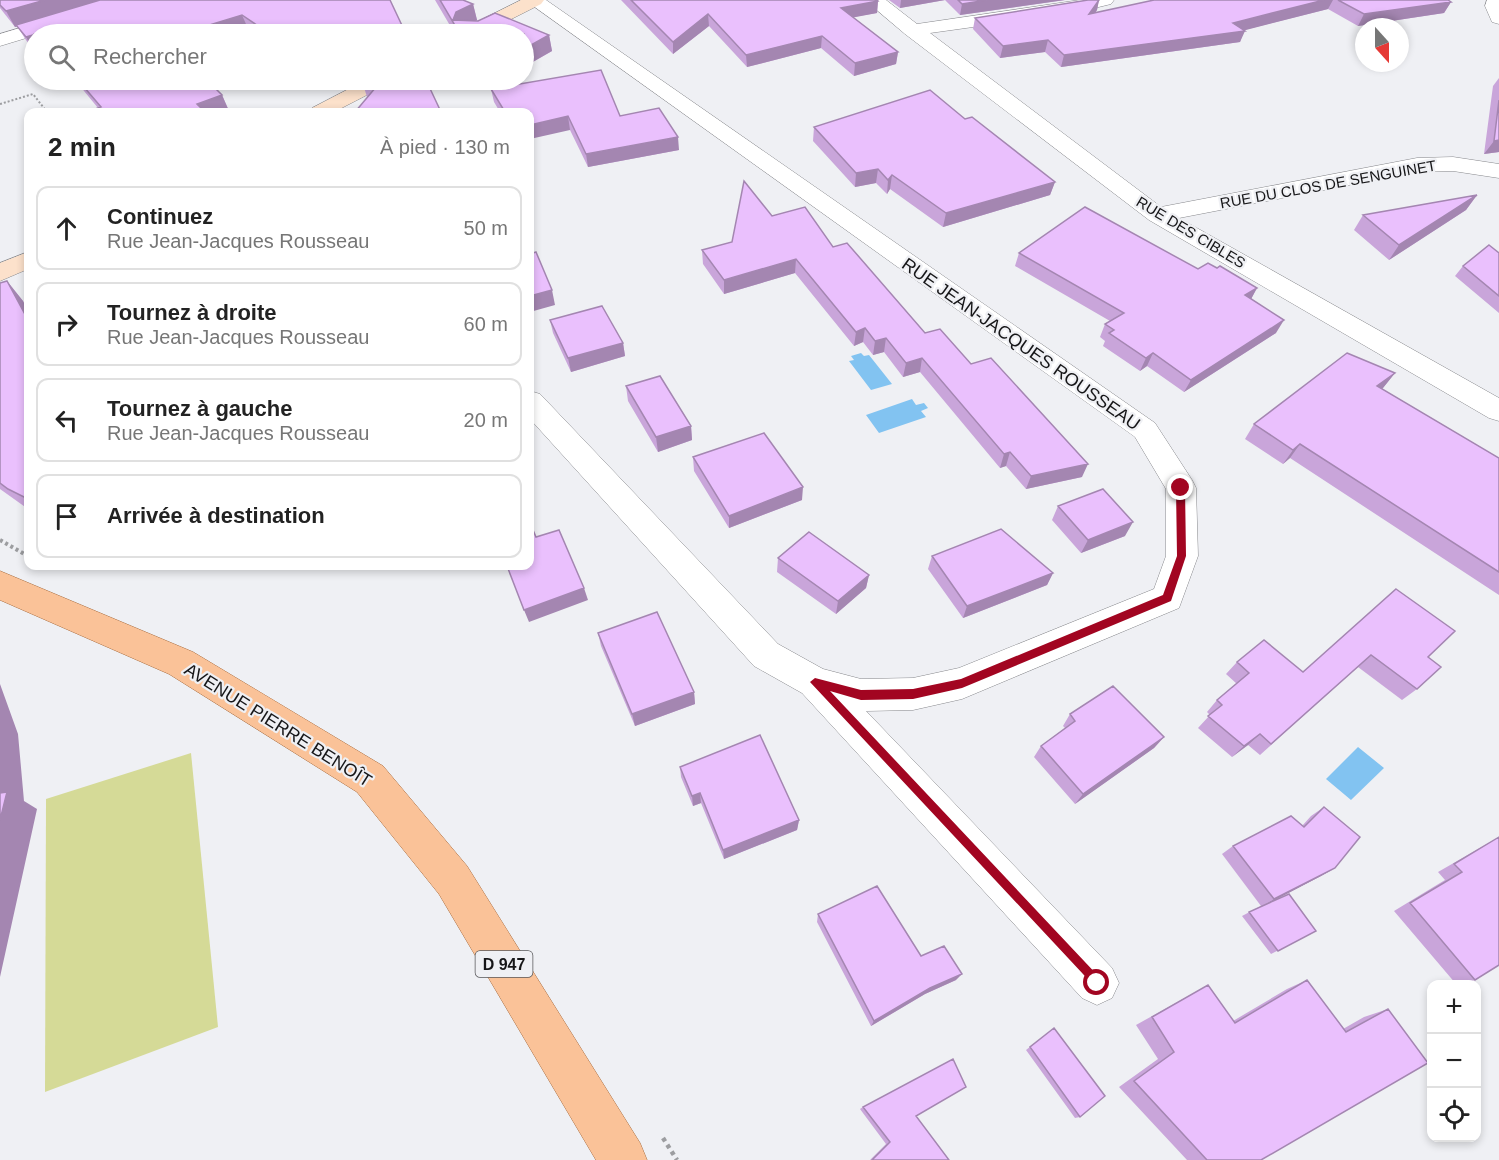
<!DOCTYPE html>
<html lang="fr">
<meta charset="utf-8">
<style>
body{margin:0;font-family:Arial,sans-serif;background:#f6f6f6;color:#222}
.controls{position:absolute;right:18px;bottom:18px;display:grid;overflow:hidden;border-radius:12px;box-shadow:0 3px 9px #0003}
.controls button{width:54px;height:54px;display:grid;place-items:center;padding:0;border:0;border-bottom:2px solid #e0e0e0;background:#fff;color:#222;font:30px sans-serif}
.compass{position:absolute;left:1355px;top:18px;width:54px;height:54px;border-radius:50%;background:#fff;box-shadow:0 3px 9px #0003;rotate:159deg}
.stop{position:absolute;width:18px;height:18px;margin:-14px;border:4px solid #a20521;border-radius:50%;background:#fff}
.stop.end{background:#a20521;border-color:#fff;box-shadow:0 2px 6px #0008}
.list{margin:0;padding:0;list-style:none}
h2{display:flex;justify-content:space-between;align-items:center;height:78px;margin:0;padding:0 24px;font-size:26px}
h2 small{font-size:20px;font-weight:400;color:#767676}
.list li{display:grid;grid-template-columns:39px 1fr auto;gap:18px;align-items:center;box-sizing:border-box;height:84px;margin:0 12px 12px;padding:0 12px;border:2px solid #e0e0e0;border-radius:12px}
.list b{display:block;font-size:22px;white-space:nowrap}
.list p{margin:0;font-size:20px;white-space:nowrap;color:#767676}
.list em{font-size:20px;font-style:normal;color:#767676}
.icon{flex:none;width:33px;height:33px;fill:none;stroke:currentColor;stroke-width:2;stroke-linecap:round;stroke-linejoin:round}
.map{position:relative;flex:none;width:1499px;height:1160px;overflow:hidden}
.search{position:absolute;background:#fff;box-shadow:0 3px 9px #0003;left:24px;top:24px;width:510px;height:66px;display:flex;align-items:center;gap:15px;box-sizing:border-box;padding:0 21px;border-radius:33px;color:#767676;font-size:22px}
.panel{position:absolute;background:#fff;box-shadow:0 3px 9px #0003;left:24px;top:108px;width:510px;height:462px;border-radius:12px}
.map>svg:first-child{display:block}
.green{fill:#d5da97}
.water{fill:#82c3f1}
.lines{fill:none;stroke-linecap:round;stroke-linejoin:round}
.street-casing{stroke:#87888c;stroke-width:1}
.secondary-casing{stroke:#87888c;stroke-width:1}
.primary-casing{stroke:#a86c3e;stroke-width:1}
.path-far2{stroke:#9c9da0;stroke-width:2;stroke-dasharray:2 2;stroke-linecap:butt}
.path-far1{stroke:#9c9da0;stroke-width:4;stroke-dasharray:3 3;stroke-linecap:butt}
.path{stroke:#9c9da0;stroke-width:4.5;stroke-dasharray:4 4;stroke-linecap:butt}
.street{fill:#fff;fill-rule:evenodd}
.secondary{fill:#fce1cb;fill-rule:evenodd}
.primary{fill:#fac298;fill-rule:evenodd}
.wall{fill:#c9a5da}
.shaded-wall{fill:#a486b1}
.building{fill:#eac0fd;stroke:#a486b1;stroke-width:1.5}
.route{fill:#a20521}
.labels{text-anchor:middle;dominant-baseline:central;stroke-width:4.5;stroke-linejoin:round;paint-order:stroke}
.far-street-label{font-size:15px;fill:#161618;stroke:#eff0f4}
.shield{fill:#eff0f4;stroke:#57575a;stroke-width:1.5}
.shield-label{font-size:16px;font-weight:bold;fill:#161618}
.street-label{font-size:18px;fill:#161618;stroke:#eff0f4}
</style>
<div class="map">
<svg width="1499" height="1160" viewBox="0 0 1499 1160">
<rect width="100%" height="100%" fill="#eff0f4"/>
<path class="green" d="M 191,753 L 218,1027 L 45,1092 L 46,799 Z"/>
<path class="water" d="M 861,353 L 864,356 L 869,355 L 892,384 L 871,390 L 849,361 L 854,360 L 851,356 Z
M 912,399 L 916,405 L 924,403 L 928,408 L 921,411 L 926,417 L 879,433 L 866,415 Z
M 1358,747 L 1384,768 L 1351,800 L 1326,779 Z"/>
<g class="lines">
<defs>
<path id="street" d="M 113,0 L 141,0 L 138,4 L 0,46 L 0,34 Z
M 525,0 L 546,0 L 1155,423 L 1192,480 L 1196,488 L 1198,556 L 1179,608 L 962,699 L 913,710 L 866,711 L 1112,968 L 1119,983 L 1112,998 L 1097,1005 L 1082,998 L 802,693 L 754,666 L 530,419 L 530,391 L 540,394 L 778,644 L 823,669 L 861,679 L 913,678 L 959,668 L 1154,589 L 1166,556 L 1166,489 L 1135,437 Z
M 865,0 L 886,0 L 917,24 L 1080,0 L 1114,0 L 1111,4 L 1074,13 L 930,33 L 1161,207 L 1417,158 L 1453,157 L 1499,164 L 1499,178 L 1453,171 L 1417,172 L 1179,218 L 1499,398 L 1499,421 L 1489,418 L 1149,220 L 905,34 Z
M 1487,0 L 1499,0 L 1499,24 L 1492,22 L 1485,6 Z"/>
<path id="secondary" d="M 521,0 L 544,0 L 541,4 L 482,34 L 458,34 L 461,30 Z
M 366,80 L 391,80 L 388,84 L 334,112 L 308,112 L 312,108 Z
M 28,252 L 28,269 L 0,281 L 0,263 Z"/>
<path id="primary" d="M 0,571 L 193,652 L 383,766 L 467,866 L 640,1143 L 647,1160 L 596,1160 L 439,894 L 357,792 L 169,674 L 0,600 Z"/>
</defs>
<use href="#street" class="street-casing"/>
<use href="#secondary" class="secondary-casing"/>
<use href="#primary" class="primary-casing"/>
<path class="path-far2" d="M 0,104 L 33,94 L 47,112"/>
<path class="path-far1" d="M 0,540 L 28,556"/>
<path class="path" d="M 663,1138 L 677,1160"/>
<use href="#street" class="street"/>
<use href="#secondary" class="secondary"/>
<use href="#primary" class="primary"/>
</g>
<path class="wall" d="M 0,0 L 390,0 L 406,34 L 254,34 L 249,31 L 34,34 L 34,51 L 26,40 L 17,26 L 15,27 L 0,8 Z
M 435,0 L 463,0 L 473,4 L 477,20 L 475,20 L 478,21 L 495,13 L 549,35 L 552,51 L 524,67 L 524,34 L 455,34 Z
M 621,0 L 877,0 L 878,1 L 877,13 L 853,17 L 898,52 L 896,64 L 854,76 L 821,48 L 747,67 L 709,26 L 673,54 Z
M 889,0 L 1065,0 L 960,15 L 945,0 L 900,8 Z
M 1099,0 L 1097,10 L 1095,13 L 1154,0 L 1448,0 L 1451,2 L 1444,13 L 1358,26 L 1328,9 L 1244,30 L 1240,42 L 1061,67 L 1045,52 L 1000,58 L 973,29 L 975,18 Z
M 1499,78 L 1499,152 L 1484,154 L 1493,86 Z
M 75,80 L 207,80 L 222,95 L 229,111 L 98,108 Z
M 318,80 L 363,80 L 345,88 L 329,82 L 325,84 Z
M 426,80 L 367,97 L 362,81 Z
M 481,80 L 502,80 L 486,89 Z
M 491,89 L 620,116 L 679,150 L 588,167 L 570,130 L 530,112 L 500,112 L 494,102 Z
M 965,119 L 1055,182 L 1050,195 L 943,227 L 890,189 L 887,194 L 876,183 L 855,187 L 813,141 L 814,127 Z
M 1477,195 L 1466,210 L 1389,260 L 1354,230 L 1363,215 Z
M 772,216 L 833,247 L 925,333 L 971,364 L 1082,477 L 1026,489 L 1006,466 L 1000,468 L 920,372 L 903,377 L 884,352 L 873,355 L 863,342 L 854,346 L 795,273 L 724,294 L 703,264 L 702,250 L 732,242 Z
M 1019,253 L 1198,269 L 1217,268 L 1257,288 L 1251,299 L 1276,333 L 1184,392 L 1147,366 L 1140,371 L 1103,346 L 1105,341 L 1100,337 L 1105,324 L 1110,321 L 1015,266 Z
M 1499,253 L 1499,313 L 1455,276 L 1463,266 Z
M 7,281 L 23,301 L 28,311 L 28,509 L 0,489 L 0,283 Z
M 550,320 L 623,343 L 625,356 L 571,372 L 553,333 Z
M 1395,373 L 1382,389 L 1499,458 L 1499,595 L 1290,458 L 1283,464 L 1245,439 L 1254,424 Z
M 626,386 L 691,426 L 692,440 L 658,452 L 628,401 Z
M 693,457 L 802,500 L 729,528 L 694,471 Z
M 1058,506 L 1125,536 L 1081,553 L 1052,520 Z
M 932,556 L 1053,573 L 1047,585 L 963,618 L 928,569 Z
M 778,558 L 869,575 L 866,588 L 836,614 L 777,572 Z
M 1396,589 L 1428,657 L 1417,689 L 1402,700 L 1358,667 L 1260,755 L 1248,745 L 1232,757 L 1198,728 L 1210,715 L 1207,712 L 1217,700 L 1237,684 L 1226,674 L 1237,662 L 1303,672 Z
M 598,633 L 694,692 L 695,704 L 635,726 L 601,646 Z
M 1070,714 L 1164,737 L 1154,748 L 1075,804 L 1034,757 L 1041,746 L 1065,728 L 1063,726 Z
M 680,767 L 799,820 L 797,830 L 724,859 L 701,803 L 693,806 L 681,777 Z
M 1324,807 L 1335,868 L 1321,876 L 1276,899 L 1316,931 L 1271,954 L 1242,916 L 1261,906 L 1222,854 L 1233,846 L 1302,826 L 1311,816 Z
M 1499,837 L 1475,980 L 1461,984 L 1456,984 L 1394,911 L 1445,880 L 1438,872 Z
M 818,914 L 921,956 L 956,980 L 925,994 L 871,1026 L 817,922 Z
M 1307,980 L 1343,1029 L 1364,1017 L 1388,1009 L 1261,1160 L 1187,1160 L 1119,1087 L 1158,1059 L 1136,1025 L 1208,985 L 1233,1021 L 1287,989 Z
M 1054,1028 L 1080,1117 L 1075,1118 L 1026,1050 Z
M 863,1107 L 916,1116 L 949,1160 L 870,1160 L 886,1144 L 860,1109 Z"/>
<path class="shaded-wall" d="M 45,0 L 105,0 L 15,27 L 6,11 Z
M 901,0 L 945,0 L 900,8 Z
M 987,0 L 1065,0 L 960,15 L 962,4 Z
M 1099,0 L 1097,10 L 1086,26 L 1089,14 Z
M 1324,0 L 1333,0 L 1328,9 L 1242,31 L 1245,31 L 1240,42 L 1061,67 L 1064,55 L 1233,23 Z
M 878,1 L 877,13 L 840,20 L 841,8 Z
M 1451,2 L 1444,13 L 1358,26 L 1364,14 Z
M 473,4 L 477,20 L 460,28 L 453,20 L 456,12 Z
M 708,14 L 709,26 L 673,54 L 673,42 Z
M 242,15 L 249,31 L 237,34 L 180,34 Z
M 33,35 L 34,38 L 34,51 L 26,37 Z
M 549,35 L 552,51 L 524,67 L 524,49 Z
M 822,36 L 821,48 L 747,67 L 746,55 Z
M 1048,40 L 1045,52 L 1000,58 L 1003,46 Z
M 898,52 L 896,64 L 854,76 L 855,63 Z
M 323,80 L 328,80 L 329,82 L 325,84 Z
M 342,80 L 363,80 L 345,88 Z
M 484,80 L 502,80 L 486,89 Z
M 222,95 L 229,111 L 226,112 L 200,112 L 197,104 Z
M 568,116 L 570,130 L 530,139 L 530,125 Z
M 678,137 L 679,150 L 588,167 L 586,154 Z
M 1499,140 L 1499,152 L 1484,154 L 1494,141 Z
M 878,169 L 876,183 L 855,187 L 856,173 Z
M 892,175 L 890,189 L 887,194 L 888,180 Z
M 1055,182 L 1050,195 L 943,227 L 946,213 Z
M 1477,195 L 1466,210 L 1389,260 L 1399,245 Z
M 796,259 L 795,273 L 724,294 L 724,280 Z
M 7,281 L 23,301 L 28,311 L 28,320 Z
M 1257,288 L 1250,301 L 1245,295 Z
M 552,290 L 555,305 L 530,312 L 530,296 Z
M 1284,320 L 1276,333 L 1184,392 L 1191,380 Z
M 865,328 L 863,342 L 854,346 L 856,332 Z
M 886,338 L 884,352 L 873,355 L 875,341 Z
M 623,343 L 625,356 L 571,372 L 568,358 Z
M 1153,353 L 1147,366 L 1140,371 L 1146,358 Z
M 922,358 L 920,372 L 903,377 L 906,363 Z
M 1395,373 L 1383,388 L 1366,401 L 1377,386 Z
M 691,426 L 692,440 L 658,452 L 656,437 Z
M 1300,444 L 1290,458 L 1283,464 L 1293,450 Z
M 1010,452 L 1006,466 L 1000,468 L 1004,454 Z
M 1088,464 L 1082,477 L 1026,489 L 1031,476 Z
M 803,487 L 802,500 L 729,528 L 729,516 Z
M 1133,522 L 1125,536 L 1081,553 L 1088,540 Z
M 1053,573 L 1047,585 L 963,618 L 967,606 Z
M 869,575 L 866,588 L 836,614 L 838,601 Z
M 584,588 L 588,600 L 529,622 L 524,610 Z
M 0,684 L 18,734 L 24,801 L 37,809 L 0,977 Z
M 694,692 L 695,704 L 635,726 L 632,714 Z
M 1260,734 L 1248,745 L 1232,757 L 1244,746 Z
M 1164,737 L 1154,748 L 1075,804 L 1083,794 Z
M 700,793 L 701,803 L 693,806 L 692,796 Z
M 799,820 L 797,830 L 724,859 L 723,850 Z
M 1335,868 L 1321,876 L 1262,907 L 1274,899 Z
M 962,974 L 956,980 L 925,994 L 871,1026 L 874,1021 L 930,988 Z"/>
<path class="building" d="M 0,0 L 45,0 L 6,11 L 0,5 Z
M 100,0 L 390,0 L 406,34 L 270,34 L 242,15 L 180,34 L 34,34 L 34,37 L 33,35 L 26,37 L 16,25 Z
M 440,0 L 463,0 L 473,4 L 456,12 L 453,20 L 478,21 L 495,13 L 549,35 L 524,49 L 524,34 L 460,34 Z
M 631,0 L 877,0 L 878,1 L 841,8 L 898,52 L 855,63 L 822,36 L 746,55 L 708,14 L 673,42 Z
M 958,0 L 987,0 L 962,4 Z
M 1088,0 L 1099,0 L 1089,14 L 1154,0 L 1324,0 L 1233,23 L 1245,31 L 1064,55 L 1048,40 L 1003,46 L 975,18 Z
M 1338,0 L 1448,0 L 1451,2 L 1364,14 Z
M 601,70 L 620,116 L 659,108 L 678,137 L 586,154 L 568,116 L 530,125 L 530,112 L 505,112 L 491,89 Z
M 78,80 L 207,80 L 222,95 L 197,104 L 204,111 L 200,112 L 90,112 L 89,111 L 101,107 Z
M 365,80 L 426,80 L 441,112 L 355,112 L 376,87 L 362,81 Z
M 930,90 L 965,119 L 972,117 L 1055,182 L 946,213 L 892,175 L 888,180 L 878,169 L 856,173 L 814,127 Z
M 1499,100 L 1499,140 L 1494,141 Z
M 744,181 L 772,216 L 805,207 L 833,247 L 847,243 L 925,333 L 940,329 L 971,364 L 991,358 L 1088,464 L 1031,476 L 1010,452 L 1004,454 L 922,358 L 906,363 L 886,338 L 875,341 L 865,328 L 856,332 L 796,259 L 724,280 L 702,250 L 732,242 Z
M 1477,195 L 1399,245 L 1363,215 Z
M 1085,207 L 1198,269 L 1208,263 L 1217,268 L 1220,266 L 1257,288 L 1245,295 L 1284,320 L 1191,380 L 1153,353 L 1146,358 L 1109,333 L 1114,330 L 1105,324 L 1124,313 L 1019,253 Z
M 1489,245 L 1499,253 L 1499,296 L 1463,266 Z
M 536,252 L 552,290 L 530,296 L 530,254 Z
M 7,281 L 28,320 L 28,499 L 8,489 L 0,483 L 0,283 Z
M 602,306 L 623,343 L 568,358 L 550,320 Z
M 1347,353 L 1395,373 L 1377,386 L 1499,458 L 1499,572 L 1300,444 L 1293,450 L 1254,424 Z
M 660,376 L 691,426 L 656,437 L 626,386 Z
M 764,433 L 803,487 L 729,516 L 693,457 Z
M 1103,489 L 1133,522 L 1088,540 L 1058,506 Z
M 530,523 L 536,537 L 559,530 L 584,588 L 524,610 L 507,566 L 530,566 Z
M 1001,529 L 1053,573 L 967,606 L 932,556 Z
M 809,532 L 869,575 L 838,601 L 778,558 Z
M 1396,589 L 1455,631 L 1428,657 L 1441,667 L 1417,689 L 1371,655 L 1271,744 L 1260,734 L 1244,746 L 1208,716 L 1222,705 L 1217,700 L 1249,673 L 1237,662 L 1264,640 L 1303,672 Z
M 657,612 L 694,692 L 632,714 L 598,633 Z
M 1113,686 L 1164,737 L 1083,794 L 1041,746 L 1075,721 L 1070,714 Z
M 760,735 L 799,820 L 723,850 L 700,793 L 692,796 L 680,767 Z
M 7,792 L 0,820 L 0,793 Z
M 1324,807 L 1360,837 L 1335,868 L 1274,899 L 1233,846 L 1291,816 L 1304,827 Z
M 1499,837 L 1499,965 L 1475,980 L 1410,903 L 1462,872 L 1454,864 Z
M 877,886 L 921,956 L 944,946 L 962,974 L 930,988 L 874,1021 L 818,914 Z
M 1289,894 L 1316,931 L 1278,951 L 1249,912 Z
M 1307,980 L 1346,1032 L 1388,1009 L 1428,1063 L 1261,1160 L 1207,1160 L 1134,1081 L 1174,1052 L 1152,1017 L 1208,985 L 1235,1023 Z
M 1054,1028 L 1105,1096 L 1080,1117 L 1030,1047 Z
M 953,1059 L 966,1087 L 916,1116 L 949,1160 L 872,1160 L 890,1142 L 863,1107 Z"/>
<path class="route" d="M 1181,485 L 1185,488 L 1186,556 L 1171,601 L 962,688 L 913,699 L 861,700 L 830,691 L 1101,979 L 1103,983 L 1097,989 L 810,682 L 815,678 L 861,690 L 913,689 L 961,679 L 1163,595 L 1177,556 L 1176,488 Z"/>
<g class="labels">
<g class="far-street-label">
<text transform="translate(1328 184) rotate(-10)">RUE DU CLOS DE SENGUINET</text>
<text transform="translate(1191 232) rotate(31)">RUE DES CIBLES</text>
</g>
<rect class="shield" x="475.5" y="951" width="57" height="26" rx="4.5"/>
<g class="shield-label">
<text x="504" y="964">D 947</text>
</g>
<g class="street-label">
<text transform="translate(1021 344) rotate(35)">RUE JEAN-JACQUES ROUSSEAU</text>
<text transform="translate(278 725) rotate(32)">AVENUE PIERRE BENOÎT</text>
</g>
</g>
</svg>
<div class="controls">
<button>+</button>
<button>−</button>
<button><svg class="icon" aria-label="locate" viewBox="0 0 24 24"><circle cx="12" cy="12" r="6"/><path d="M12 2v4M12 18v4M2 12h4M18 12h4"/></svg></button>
</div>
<svg class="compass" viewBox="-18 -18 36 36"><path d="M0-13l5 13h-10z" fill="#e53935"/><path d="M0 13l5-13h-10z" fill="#767676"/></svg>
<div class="stop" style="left:1097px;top:983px"></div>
<div class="stop end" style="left:1181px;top:488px"></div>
<div class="search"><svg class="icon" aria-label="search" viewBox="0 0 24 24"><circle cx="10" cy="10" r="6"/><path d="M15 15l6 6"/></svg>Rechercher</div>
<section class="panel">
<h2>2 min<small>À pied · 130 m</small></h2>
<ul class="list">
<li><svg class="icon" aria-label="ahead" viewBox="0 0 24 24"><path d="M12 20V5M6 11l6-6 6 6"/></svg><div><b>Continuez</b><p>Rue Jean-Jacques Rousseau</p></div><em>50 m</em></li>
<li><svg class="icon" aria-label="right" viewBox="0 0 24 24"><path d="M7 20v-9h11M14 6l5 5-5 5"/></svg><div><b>Tournez à droite</b><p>Rue Jean-Jacques Rousseau</p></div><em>60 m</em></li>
<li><svg class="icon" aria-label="left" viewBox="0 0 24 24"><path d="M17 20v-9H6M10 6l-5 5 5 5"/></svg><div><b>Tournez à gauche</b><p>Rue Jean-Jacques Rousseau</p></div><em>20 m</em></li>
<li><svg class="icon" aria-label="arrive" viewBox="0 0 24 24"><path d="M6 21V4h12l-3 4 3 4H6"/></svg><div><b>Arrivée à destination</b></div></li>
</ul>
</section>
</div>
